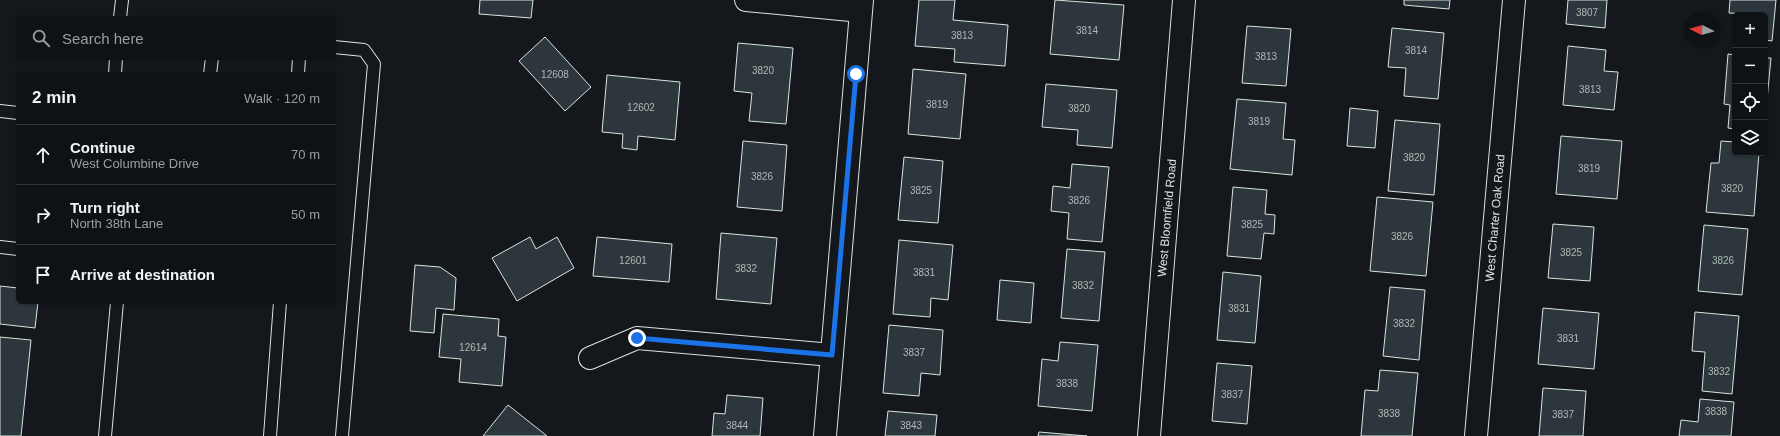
<!DOCTYPE html>
<meta charset="utf-8">
<style>
body{margin:0;font-family:Arial,sans-serif;background:#1d2022;color:#f1f3f6}
.controls{position:absolute;right:12px;top:12px;display:grid;overflow:hidden;border-radius:6px;box-shadow:0 1px 3px #0004}
.controls button{width:36px;height:36px;display:grid;place-items:center;padding:0;border:0;border-bottom:1px solid #2f3234;background:#0f1215;color:#f1f3f6;font:20px sans-serif}
.compass{position:absolute;left:1684px;top:12px;width:36px;height:36px;border-radius:50%;background:#0f1215;box-shadow:0 1px 3px #0004;rotate:275deg}
.stop{position:absolute;width:12px;height:12px;margin:-9px;border:3px solid #1a73e8;border-radius:50%;background:#fff}
.stop.end{background:#1a73e8;border-color:#fff;box-shadow:0 1px 4px #0008}
.list{margin:0;padding:0;list-style:none}
h2{display:flex;justify-content:space-between;align-items:center;height:52px;margin:0;padding:0 16px;font-size:17px}
h2 small{font-size:13px;font-weight:400;color:#9b9ea0}
.list li{display:grid;grid-template-columns:26px 1fr auto;gap:12px;align-items:center;box-sizing:border-box;height:60px;padding:0 16px;border-top:1px solid #2f3234}
.list b{display:block;font-size:15px;white-space:nowrap}
.list p{margin:0;font-size:13px;white-space:nowrap;color:#9b9ea0}
.list em{font-size:13px;font-style:normal;color:#9b9ea0}
.icon{flex:none;width:22px;height:22px;fill:none;stroke:currentColor;stroke-width:2;stroke-linecap:round;stroke-linejoin:round}
.map{position:relative;flex:none;width:1780px;height:436px;overflow:hidden}
.search{position:absolute;background:#0f1215;box-shadow:0 1px 3px #0004;left:16px;top:16px;width:320px;height:44px;display:flex;align-items:center;gap:10px;box-sizing:border-box;padding:0 14px;border-radius:6px;color:#9b9ea0;font-size:15px}
.panel{position:absolute;background:#0f1215;box-shadow:0 1px 3px #0004;left:16px;top:72px;width:320px;height:232px;border-radius:6px}
.map>svg:first-child{display:block}
.building{fill:#2c363c;stroke:#d8e6dc}
.lines{fill:none;stroke-linecap:round;stroke-linejoin:round}
.service-casing{stroke:#d8e6dc;stroke-width:14}
.minor-casing{stroke:#d8e6dc;stroke-width:24}
.service{stroke:#14181c;stroke-width:12}
.minor{stroke:#14181c;stroke-width:22}
.route{stroke:#1a73e8;stroke-width:5}
.labels{text-anchor:middle;dominant-baseline:central;stroke-width:3;stroke-linejoin:round;paint-order:stroke}
.number-label{font-size:10px;fill:#adbab4}
.street-label{font-size:12px;fill:#d8e6dc;stroke:#14181c}
</style>
<div class="map">
<svg width="1780" height="436" viewBox="0 0 1780 436">
<rect width="100%" height="100%" fill="#14181c"/>
<path class="building" d="M 480,0 L 533,0 L 531,18 L 479,14 Z
M 919,0 L 955,0 L 953,20 L 1008,25 L 1005,66 L 954,62 L 955,49 L 915,46 Z
M 1055,0 L 1124,5 L 1119,60 L 1050,54 Z
M 1404,0 L 1450,0 L 1449,9 L 1404,5 Z
M 1568,0 L 1607,0 L 1605,28 L 1566,24 Z
M 1730,0 L 1776,0 L 1772,41 L 1765,40 L 1765,15 L 1729,13 Z
M 1247,26 L 1291,29 L 1286,86 L 1242,83 Z
M 1392,28 L 1444,33 L 1438,99 L 1404,96 L 1406,68 L 1388,67 Z
M 545,37 L 591,87 L 565,111 L 519,61 Z
M 738,43 L 793,48 L 786,124 L 749,121 L 752,93 L 734,91 Z
M 1568,46 L 1606,50 L 1604,71 L 1618,72 L 1614,110 L 1563,105 Z
M 1728,54 L 1735,55 L 1735,129 L 1728,128 L 1730,105 L 1724,104 Z
M 1765,58 L 1771,58 L 1765,121 Z
M 913,69 L 966,74 L 960,139 L 908,134 Z
M 607,75 L 680,82 L 675,140 L 638,136 L 637,150 L 622,148 L 623,134 L 602,132 Z
M 1046,84 L 1117,90 L 1112,148 L 1077,145 L 1078,130 L 1042,127 Z
M 1237,99 L 1286,103 L 1283,139 L 1295,140 L 1292,175 L 1230,169 Z
M 1350,108 L 1378,111 L 1375,148 L 1347,146 Z
M 1395,120 L 1440,124 L 1434,195 L 1388,191 Z
M 1561,136 L 1622,141 L 1617,199 L 1556,194 Z
M 743,141 L 787,145 L 782,211 L 737,207 Z
M 1721,141 L 1735,142 L 1735,153 L 1759,153 L 1754,216 L 1706,212 L 1711,163 L 1719,163 Z
M 904,157 L 943,161 L 938,223 L 898,220 Z
M 1072,164 L 1109,167 L 1102,242 L 1067,239 L 1069,213 L 1051,211 L 1053,186 L 1070,188 Z
M 1233,187 L 1267,190 L 1265,214 L 1275,215 L 1274,234 L 1264,233 L 1261,259 L 1227,256 Z
M 1377,197 L 1433,202 L 1426,276 L 1370,271 Z
M 1553,224 L 1594,227 L 1590,281 L 1548,278 Z
M 1704,225 L 1748,229 L 1742,295 L 1698,291 Z
M 721,233 L 777,238 L 771,304 L 716,299 Z
M 530,237 L 536,249 L 557,237 L 574,268 L 517,301 L 492,258 Z
M 597,237 L 672,244 L 669,282 L 593,276 Z
M 899,240 L 953,245 L 948,300 L 931,298 L 930,317 L 893,314 Z
M 1067,249 L 1105,252 L 1099,321 L 1061,318 Z
M 415,265 L 440,267 L 456,278 L 454,310 L 436,308 L 434,333 L 410,331 Z
M 1223,272 L 1261,276 L 1255,343 L 1217,340 Z
M 1000,280 L 1034,283 L 1031,323 L 997,320 Z
M 0,286 L 18,288 L 18,302 L 38,302 L 35,328 L 0,324 Z
M 1390,287 L 1425,290 L 1419,360 L 1383,356 Z
M 1543,308 L 1599,313 L 1594,369 L 1538,364 Z
M 1695,312 L 1739,316 L 1732,394 L 1702,391 L 1705,352 L 1692,351 Z
M 443,314 L 499,319 L 498,336 L 506,337 L 502,386 L 459,382 L 461,359 L 439,357 Z
M 889,325 L 943,330 L 940,375 L 921,373 L 919,396 L 883,393 Z
M 0,337 L 31,340 L 21,436 L 0,436 Z
M 1060,342 L 1098,345 L 1092,411 L 1038,406 L 1042,359 L 1058,361 Z
M 1217,363 L 1252,366 L 1247,424 L 1212,421 Z
M 1380,370 L 1418,373 L 1412,436 L 1361,436 L 1365,390 L 1378,391 Z
M 1543,388 L 1586,391 L 1583,436 L 1539,436 Z
M 727,395 L 763,398 L 760,436 L 712,436 L 714,413 L 725,414 Z
M 1700,399 L 1734,402 L 1731,436 L 1679,436 L 1681,420 L 1698,422 Z
M 508,405 L 547,436 L 483,436 Z
M 888,411 L 937,415 L 935,436 L 885,436 Z
M 1039,432 L 1087,436 L 1038,436 Z"/>
<g class="lines">
<defs>
<path id="service" d="M 120,18 L 122,0
M 334,47 L 364,50 L 374,64 L 342,436
M 115,74 L 116,58
M 210,74 L 212,58
M 298,74 L 299,58
M 0,111 L 18,113
M 0,247 L 18,249
M 105,436 L 117,302
M 270,436 L 280,302"/>
<path id="minor" d="M 746,0 L 861,11
M 590,358 L 637,338 L 832,355
M 825,436 L 862,0
M 1149,436 L 1184,0
M 1476,436 L 1514,0"/>
</defs>
<use href="#service" class="service-casing"/>
<use href="#minor" class="minor-casing"/>
<use href="#service" class="service"/>
<use href="#minor" class="minor"/>
</g>
<g class="lines">
<path class="route" d="M 637,338 L 832,355 L 856,74"/>
</g>
<g class="labels">
<g class="number-label">
<text x="1587" y="12">3807</text>
<text x="1087" y="30">3814</text>
<text x="962" y="35">3813</text>
<text x="1416" y="50">3814</text>
<text x="1266" y="56">3813</text>
<text x="763" y="70">3820</text>
<text x="555" y="74">12608</text>
<text x="1590" y="89">3813</text>
<text x="937" y="104">3819</text>
<text x="641" y="107">12602</text>
<text x="1079" y="108">3820</text>
<text x="1259" y="121">3819</text>
<text x="1414" y="157">3820</text>
<text x="1589" y="168">3819</text>
<text x="762" y="176">3826</text>
<text x="1732" y="188">3820</text>
<text x="921" y="190">3825</text>
<text x="1079" y="200">3826</text>
<text x="1252" y="224">3825</text>
<text x="1402" y="236">3826</text>
<text x="1571" y="252">3825</text>
<text x="633" y="260">12601</text>
<text x="1723" y="260">3826</text>
<text x="746" y="268">3832</text>
<text x="924" y="272">3831</text>
<text x="1083" y="285">3832</text>
<text x="1239" y="308">3831</text>
<text x="1404" y="323">3832</text>
<text x="1568" y="338">3831</text>
<text x="473" y="347">12614</text>
<text x="914" y="352">3837</text>
<text x="1719" y="371">3832</text>
<text x="1067" y="383">3838</text>
<text x="1232" y="394">3837</text>
<text x="1716" y="411">3838</text>
<text x="1389" y="413">3838</text>
<text x="1563" y="414">3837</text>
<text x="737" y="425">3844</text>
<text x="911" y="425">3843</text>
</g>
<g class="street-label">
<text transform="translate(1167 218) rotate(-85)">West Bloomfield Road</text>
<text transform="translate(1495 218) rotate(-85)">West Charter Oak Road</text>
</g>
</g>
</svg>
<div class="controls">
<button>+</button>
<button>−</button>
<button><svg class="icon" aria-label="locate" viewBox="0 0 24 24"><circle cx="12" cy="12" r="6"/><path d="M12 2v4M12 18v4M2 12h4M18 12h4"/></svg></button>
<button><svg class="icon" aria-label="layers" viewBox="0 0 24 24"><path d="M12 4l9 5-9 5-9-5zM3 14l9 5 9-5"/></svg></button>
</div>
<svg class="compass" viewBox="-18 -18 36 36"><path d="M0-13l5 13h-10z" fill="#e53935"/><path d="M0 13l5-13h-10z" fill="#9b9ea0"/></svg>
<div class="stop" style="left:856px;top:74px"></div>
<div class="stop end" style="left:637px;top:338px"></div>
<div class="search"><svg class="icon" aria-label="search" viewBox="0 0 24 24"><circle cx="10" cy="10" r="6"/><path d="M15 15l6 6"/></svg>Search here</div>
<section class="panel">
<h2>2 min<small>Walk · 120 m</small></h2>
<ul class="list">
<li><svg class="icon" aria-label="ahead" viewBox="0 0 24 24"><path d="M12 20V5M6 11l6-6 6 6"/></svg><div><b>Continue</b><p>West Columbine Drive</p></div><em>70 m</em></li>
<li><svg class="icon" aria-label="right" viewBox="0 0 24 24"><path d="M7 20v-9h11M14 6l5 5-5 5"/></svg><div><b>Turn right</b><p>North 38th Lane</p></div><em>50 m</em></li>
<li><svg class="icon" aria-label="arrive" viewBox="0 0 24 24"><path d="M6 21V4h12l-3 4 3 4H6"/></svg><div><b>Arrive at destination</b></div></li>
</ul>
</section>
</div>
